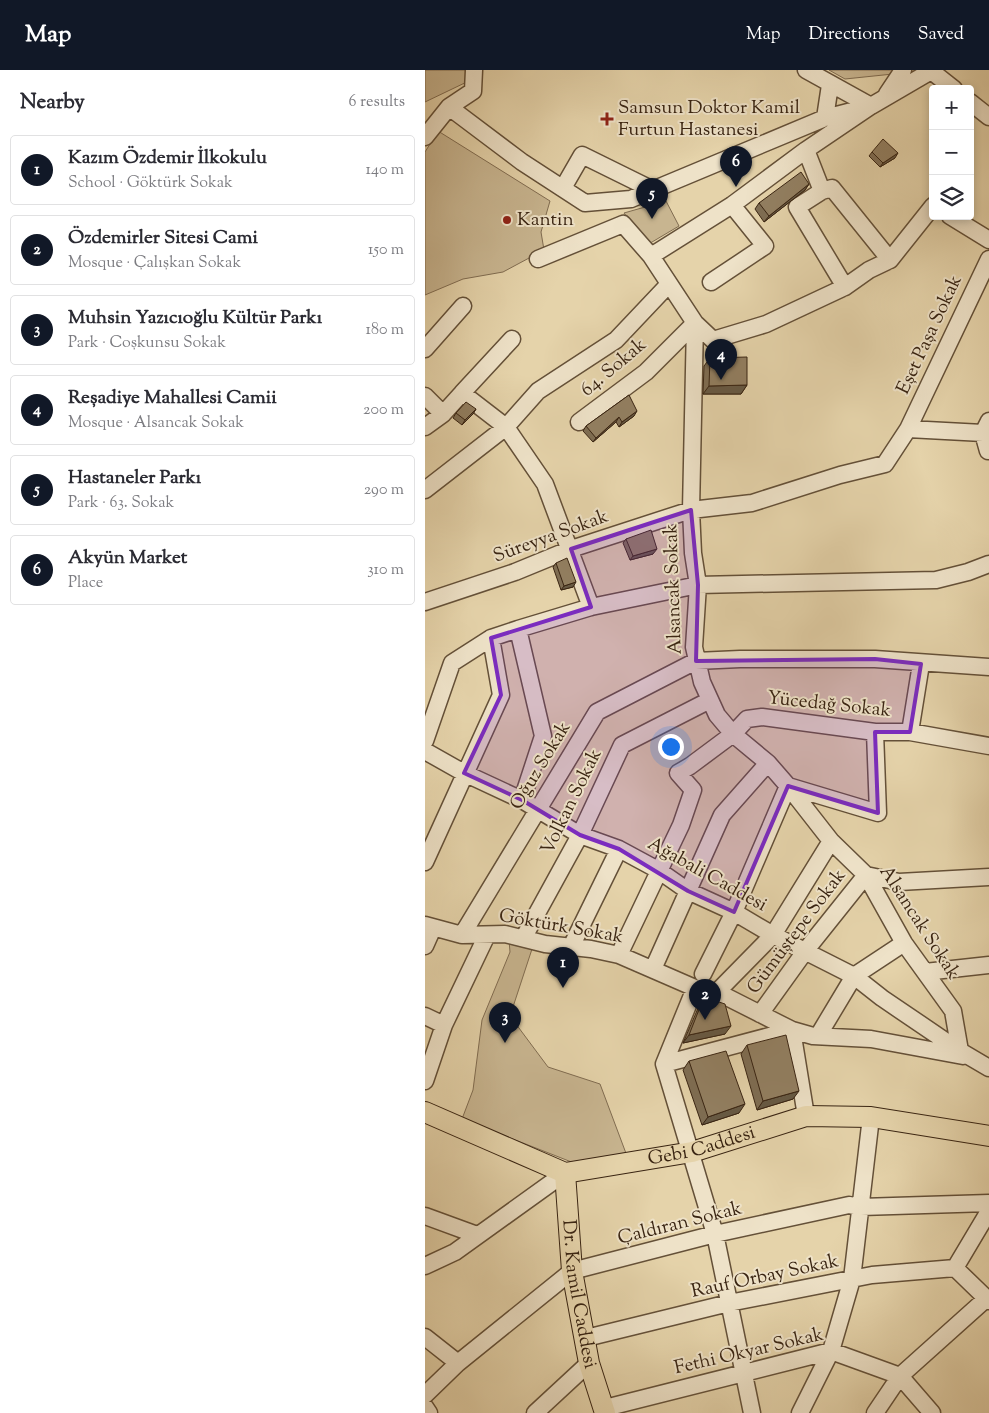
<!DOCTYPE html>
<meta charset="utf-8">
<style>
body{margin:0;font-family:"Sorts Mill Goudy",serif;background:#f7f7f7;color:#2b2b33}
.controls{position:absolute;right:15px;top:15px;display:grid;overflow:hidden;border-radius:5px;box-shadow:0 2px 8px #0003}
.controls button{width:45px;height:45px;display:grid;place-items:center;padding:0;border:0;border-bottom:1px solid #e1e1e2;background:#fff;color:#2b2b33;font:25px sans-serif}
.you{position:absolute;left:245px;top:676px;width:18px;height:18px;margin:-12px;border:4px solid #fff;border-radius:50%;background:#1a73e8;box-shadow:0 0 0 8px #1a73e833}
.badge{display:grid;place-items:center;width:32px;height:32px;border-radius:50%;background:#111827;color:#fff;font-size:16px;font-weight:700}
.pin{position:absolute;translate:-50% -41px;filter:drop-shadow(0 1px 2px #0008)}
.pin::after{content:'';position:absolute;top:26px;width:18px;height:15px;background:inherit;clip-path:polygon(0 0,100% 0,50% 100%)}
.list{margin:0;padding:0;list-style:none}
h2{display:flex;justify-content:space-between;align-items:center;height:65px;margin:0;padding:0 20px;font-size:21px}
h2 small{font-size:16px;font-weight:400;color:#7c7c81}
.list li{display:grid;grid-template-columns:32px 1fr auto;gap:15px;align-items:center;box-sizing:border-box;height:70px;margin:0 10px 10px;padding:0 10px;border:1px solid #e1e1e2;border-radius:5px}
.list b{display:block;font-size:19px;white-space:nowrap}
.list p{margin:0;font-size:16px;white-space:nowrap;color:#7c7c81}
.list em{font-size:16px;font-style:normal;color:#7c7c81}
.icon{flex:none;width:28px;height:28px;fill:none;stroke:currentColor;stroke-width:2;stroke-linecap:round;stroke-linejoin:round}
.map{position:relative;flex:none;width:564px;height:1343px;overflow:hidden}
header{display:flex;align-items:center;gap:30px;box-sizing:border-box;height:70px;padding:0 25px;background:#111827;color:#fff}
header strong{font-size:24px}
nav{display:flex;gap:28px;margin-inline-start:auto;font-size:18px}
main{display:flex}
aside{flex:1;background:#fff}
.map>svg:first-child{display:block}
.green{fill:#c8b590;stroke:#806c51}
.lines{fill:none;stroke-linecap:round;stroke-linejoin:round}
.minor-casing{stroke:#645038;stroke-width:19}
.major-casing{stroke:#392412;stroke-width:22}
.minor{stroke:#eee2c8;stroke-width:16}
.major{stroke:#e5d3aa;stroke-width:20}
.wall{fill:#7e6d53;stroke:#392412}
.shaded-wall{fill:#665944;stroke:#392412}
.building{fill:#927f61;stroke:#392412}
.marked{fill:#7b2cbf;fill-opacity:0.2;stroke:#7b2cbf;stroke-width:4;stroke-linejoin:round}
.poi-dot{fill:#8f2418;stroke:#eee2c8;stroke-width:2}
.labels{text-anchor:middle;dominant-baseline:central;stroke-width:4;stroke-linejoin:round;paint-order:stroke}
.poi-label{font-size:19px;fill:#392412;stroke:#eee2c8;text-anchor:start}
.street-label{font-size:19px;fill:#392412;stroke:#eee2c8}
</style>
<header>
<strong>Map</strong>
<nav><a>Map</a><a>Directions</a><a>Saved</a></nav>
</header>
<main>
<aside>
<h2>Nearby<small>6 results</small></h2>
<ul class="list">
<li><span class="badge">1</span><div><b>Kazım Özdemir İlkokulu</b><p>School · Göktürk Sokak</p></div><em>140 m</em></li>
<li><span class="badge">2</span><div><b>Özdemirler Sitesi Cami</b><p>Mosque · Çalışkan Sokak</p></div><em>150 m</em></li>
<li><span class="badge">3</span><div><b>Muhsin Yazıcıoğlu Kültür Parkı</b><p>Park · Coşkunsu Sokak</p></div><em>180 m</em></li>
<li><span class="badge">4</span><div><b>Reşadiye Mahallesi Camii</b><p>Mosque · Alsancak Sokak</p></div><em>200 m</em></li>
<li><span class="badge">5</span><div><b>Hastaneler Parkı</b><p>Park · 63. Sokak</p></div><em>290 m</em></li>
<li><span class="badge">6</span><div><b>Akyün Market</b><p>Place</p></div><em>310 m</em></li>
</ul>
</aside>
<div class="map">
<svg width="564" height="1343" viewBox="0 0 564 1343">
<rect width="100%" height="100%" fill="#e5d3aa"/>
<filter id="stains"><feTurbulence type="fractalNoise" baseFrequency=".004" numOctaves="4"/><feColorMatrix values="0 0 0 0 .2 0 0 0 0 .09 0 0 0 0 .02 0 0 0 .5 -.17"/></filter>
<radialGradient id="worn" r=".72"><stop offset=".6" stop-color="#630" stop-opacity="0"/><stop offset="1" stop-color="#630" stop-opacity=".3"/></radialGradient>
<path class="green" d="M 0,0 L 47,0 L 48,9 L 0,32 Z
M 404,0 L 468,0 L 468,4 L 420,9 Z
M 13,61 L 125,131 L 116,162 L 119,180 L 78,202 L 38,209 L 0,225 L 0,82 Z
M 241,131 L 254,156 L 222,175 L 199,143 Z
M 84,870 L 108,876 L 85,946 L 123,997 L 175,1014 L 202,1086 L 149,1093 L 37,1049 L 48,1020 L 57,950 L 85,882 Z"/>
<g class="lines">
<defs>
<path id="minor" d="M 381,0 L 446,36
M 505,0 L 529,19
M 462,24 L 478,0
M 545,32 L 564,47
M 24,37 L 97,92 L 160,133 L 206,129 L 400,48 L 446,36
M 400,48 L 405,15
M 0,67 L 24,37 L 48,21 L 49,0
M 381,80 L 397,121 L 372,137 L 420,217
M 138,118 L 157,85 L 228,120
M 397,121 L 407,118 L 465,190
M 525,146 L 564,170
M 226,186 L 307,135 L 381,80 L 446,36 L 506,1
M 113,189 L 198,154 L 226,186 L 270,253 L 266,440 L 268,483 L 273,515 L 269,577 L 277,612 L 292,645 L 308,664 L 343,693 L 363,716 L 406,771 L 441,805 L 479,873 L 528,941 L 535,981 L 564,998
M 286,212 L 340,176 L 307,135
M 0,279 L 38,236
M 37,323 L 87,269
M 0,326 L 18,344 L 37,323 L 81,357 L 120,414 L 166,537
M 154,352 L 221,302 L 270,253 L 288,270 L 341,254 L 420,217 L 444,200 L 465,190 L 508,136
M 0,357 L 18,344
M 483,359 L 564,189
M 563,381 L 558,363 L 564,351
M 0,420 L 81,357 L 113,321 L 191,270 L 244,214
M 0,532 L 90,502 L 146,479 L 266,440 L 327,433 L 415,405 L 460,394 L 483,359 L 558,363
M 93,559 L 118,666 L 97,730
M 485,662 L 496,594
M 0,671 L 27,593 L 66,568 L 93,559 L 166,537 L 273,515 L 511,510 L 543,502 L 564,494
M 0,681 L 39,703 L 97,730 L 155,765 L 194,779 L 233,800 L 263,821 L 309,842 L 348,865 L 429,906 L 457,928 L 535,981
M 0,792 L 76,625 L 66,568
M 0,855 L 37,865 L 80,864 L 120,874 L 166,879 L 194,885 L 270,918 L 292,922 L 367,960 L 388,966 L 446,969 L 538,986
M 37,865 L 172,642 L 271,591 L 315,589 L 450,589 L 564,597
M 99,867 L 155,765 L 197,675 L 285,630
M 0,876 L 8,858
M 146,877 L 194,779
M 194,885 L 256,755 L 268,720 L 253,703 L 265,696 L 308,664 L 322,649 L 337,647 L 450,662 L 485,662 L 564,676
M 228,899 L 297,745 L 343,693
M 500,902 L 564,895
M 278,904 L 309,842 L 363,716 L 453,743 L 450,662
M 270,918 L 239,994 L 290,1164 L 327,1343
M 292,922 L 348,865 L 406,771
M 335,944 L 381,880 L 441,805 L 474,812 L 564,807
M 0,946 L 19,955
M 393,966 L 429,906 L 479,873
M 239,994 L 367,960 L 381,1046
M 0,1011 L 19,955 L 62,865
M 0,1146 L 52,1165
M 0,1196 L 30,1182 L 140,1103
M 530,1198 L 564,1141
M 530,1198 L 564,1231
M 0,1267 L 33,1293
M 161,1268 L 304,1233 L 447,1205 L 530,1198
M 0,1325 L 33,1293 L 147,1201 L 290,1164 L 424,1135 L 436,1137 L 564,1133
M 0,1337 L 4,1343
M 180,1338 L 406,1281 L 475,1306 L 507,1343
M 110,1343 L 164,1293
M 375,1343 L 406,1281 L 427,1209 L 446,1047
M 450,1343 L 475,1306 L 562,1228"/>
<g id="major">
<path id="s1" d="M 0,1042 L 140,1103 L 267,1082 L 381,1046 L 446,1047 L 564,1066"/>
<path id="s2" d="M 140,1103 L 147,1201 L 164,1293 L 180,1343"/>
</g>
</defs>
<use href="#minor" class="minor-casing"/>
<use href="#major" class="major-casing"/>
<use href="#minor" class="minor"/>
<use href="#major" class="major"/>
</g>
<path class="wall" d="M 447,82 L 470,88 L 455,97 L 444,86 Z
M 384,114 L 380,120 L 339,152 L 330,139 L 334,133 Z
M 285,288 L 322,315 L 316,324 L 278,324 L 279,296 Z
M 204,325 L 209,346 L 194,357 L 191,352 L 168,372 L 158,361 L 161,356 Z
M 51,339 L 48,344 L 37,355 L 28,348 L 31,343 Z
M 201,469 L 228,484 L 205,490 L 198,473 Z
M 131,493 L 148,517 L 136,520 L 128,497 Z
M 279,927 L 300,964 L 258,973 L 274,936 Z
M 322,975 L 368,1029 L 332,1040 L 316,984 Z
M 264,991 L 314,1043 L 277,1055 L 258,1000 Z"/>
<path class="shaded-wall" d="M 473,83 L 470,88 L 455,97 L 458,93 Z
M 384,114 L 380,120 L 339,152 L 344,146 Z
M 322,315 L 316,324 L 278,324 L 284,316 Z
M 51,339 L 48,344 L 37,355 L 40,350 Z
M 212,341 L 209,346 L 194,357 L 197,352 Z
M 194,347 L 191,352 L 168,372 L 171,368 Z
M 232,479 L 228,484 L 205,490 L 208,486 Z
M 151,512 L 148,517 L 136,520 L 139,516 Z
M 306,956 L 300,964 L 258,973 L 264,965 Z
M 374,1021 L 368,1029 L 332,1040 L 338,1031 Z
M 320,1034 L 314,1043 L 277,1055 L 283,1047 Z"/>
<path class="building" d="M 458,69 L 473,83 L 458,93 L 447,82 Z
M 376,102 L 384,114 L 344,146 L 334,133 Z
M 322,287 L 322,315 L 284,316 L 285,288 Z
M 204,325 L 212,341 L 197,352 L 194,347 L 171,368 L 161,356 Z
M 41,332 L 51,339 L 40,350 L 31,343 Z
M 226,460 L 232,479 L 208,486 L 201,469 Z
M 142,488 L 151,512 L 139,516 L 131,493 Z
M 279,927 L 300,934 L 306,956 L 264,965 Z
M 361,965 L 374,1021 L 338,1031 L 322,975 Z
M 301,981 L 320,1034 L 283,1047 L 264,991 Z"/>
<path class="marked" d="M 266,440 L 273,515 L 271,591 L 450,589 L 496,594 L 485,662 L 450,662 L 453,743 L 363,716 L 309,842 L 263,821 L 194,779 L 155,765 L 97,730 L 39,703 L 76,625 L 66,568 L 166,537 L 146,479 Z"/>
<g class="poi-dot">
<path d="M179.5 41.5h5v5h5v5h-5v5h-5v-5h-5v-5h5z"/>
<circle cx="82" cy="150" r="5"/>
</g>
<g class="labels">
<g class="poi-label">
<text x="193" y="38">Samsun Doktor Kamil<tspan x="193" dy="22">Furtun Hastanesi</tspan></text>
<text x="92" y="150">Kantin</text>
</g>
<g class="street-label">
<text transform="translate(505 265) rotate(-65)">Eşet Paşa Sokak</text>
<text transform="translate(189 298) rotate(-40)">64. Sokak</text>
<text transform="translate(126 467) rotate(-20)">Süreyya Sokak</text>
<text transform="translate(249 519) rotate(-92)">Alsancak Sokak</text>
<text transform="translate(404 635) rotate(6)">Yücedağ Sokak</text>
<text transform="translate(116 696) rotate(-59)">Oğuz Sokak</text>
<text transform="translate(147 732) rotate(-64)">Volkan Sokak</text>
<text transform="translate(282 805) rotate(29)">Ağabali Caddesi</text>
<text transform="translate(494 853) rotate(57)">Alsancak Sokak</text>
<text transform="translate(136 857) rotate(10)">Göktürk Sokak</text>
<text transform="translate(372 862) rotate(-53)">Gümüştepe Sokak</text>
<text stroke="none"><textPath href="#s1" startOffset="292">Gebi Caddesi</textPath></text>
<text transform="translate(255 1154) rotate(-14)">Çaldıran Sokak</text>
<text transform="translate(340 1207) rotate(-12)">Rauf Orbay Sokak</text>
<text stroke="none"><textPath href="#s2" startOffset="122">Dr. Kamil Caddesi</textPath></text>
<text transform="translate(324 1282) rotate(-13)">Fethi Okyar Sokak</text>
</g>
</g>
<rect width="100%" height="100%" filter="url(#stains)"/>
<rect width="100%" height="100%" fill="url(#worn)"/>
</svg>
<div class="controls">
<button>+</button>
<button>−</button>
<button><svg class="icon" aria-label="layers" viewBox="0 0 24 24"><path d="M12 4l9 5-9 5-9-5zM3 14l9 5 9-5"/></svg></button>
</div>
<div class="you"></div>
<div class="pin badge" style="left:138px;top:918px">1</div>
<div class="pin badge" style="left:280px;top:950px">2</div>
<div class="pin badge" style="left:80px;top:973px">3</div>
<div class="pin badge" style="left:296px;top:310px">4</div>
<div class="pin badge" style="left:227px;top:149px">5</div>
<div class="pin badge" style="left:311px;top:117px">6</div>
</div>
</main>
